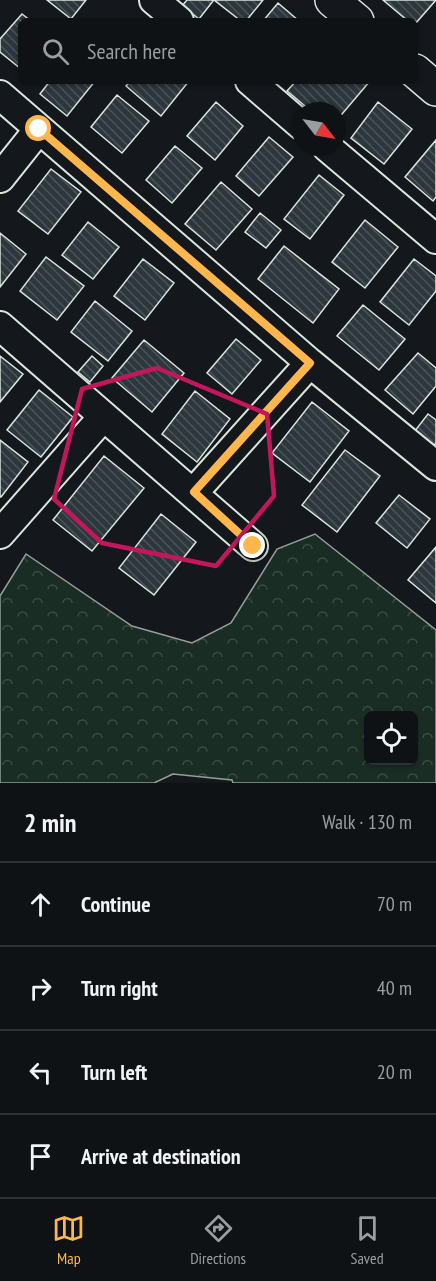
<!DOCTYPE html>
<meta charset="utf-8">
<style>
body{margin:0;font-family:"PT Sans Narrow",sans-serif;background:#1d2022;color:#f1f3f6}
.controls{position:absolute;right:18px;bottom:18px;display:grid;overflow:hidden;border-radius:9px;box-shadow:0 2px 4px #0004}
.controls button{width:54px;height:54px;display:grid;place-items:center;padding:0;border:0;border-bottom:2px solid #2f3234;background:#0f1215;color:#f1f3f6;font:30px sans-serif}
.compass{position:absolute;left:292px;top:102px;width:54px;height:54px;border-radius:50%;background:#0f1215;box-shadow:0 2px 4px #0004;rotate:121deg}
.stop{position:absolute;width:18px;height:18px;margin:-14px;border:4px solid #ffb74d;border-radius:50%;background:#fff}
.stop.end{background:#ffb74d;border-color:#fff;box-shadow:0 2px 6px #0008}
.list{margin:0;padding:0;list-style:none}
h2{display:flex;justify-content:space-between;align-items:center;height:78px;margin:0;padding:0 24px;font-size:26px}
h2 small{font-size:20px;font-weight:400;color:#9b9ea0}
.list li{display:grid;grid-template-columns:39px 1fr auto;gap:18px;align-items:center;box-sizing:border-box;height:84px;padding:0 24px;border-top:2px solid #2f3234}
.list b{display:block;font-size:22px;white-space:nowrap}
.list em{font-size:20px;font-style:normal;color:#9b9ea0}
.icon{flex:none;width:33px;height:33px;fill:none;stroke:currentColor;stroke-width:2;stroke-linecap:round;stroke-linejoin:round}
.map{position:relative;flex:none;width:436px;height:783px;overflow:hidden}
.search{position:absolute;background:#0f1215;box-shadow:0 2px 4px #0004;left:18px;right:18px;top:18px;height:66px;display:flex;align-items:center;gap:15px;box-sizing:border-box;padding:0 21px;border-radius:9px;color:#9b9ea0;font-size:22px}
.sheet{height:414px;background:#0f1215}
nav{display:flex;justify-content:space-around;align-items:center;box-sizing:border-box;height:84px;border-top:2px solid #2f3234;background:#0f1215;font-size:16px;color:#9b9ea0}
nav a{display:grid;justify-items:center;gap:3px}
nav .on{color:#ffb74d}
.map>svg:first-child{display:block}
.forest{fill:url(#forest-crowns);stroke:#939e99;stroke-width:1.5;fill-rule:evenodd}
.building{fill:url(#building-back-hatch);stroke:#d8e6dc;stroke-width:1.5}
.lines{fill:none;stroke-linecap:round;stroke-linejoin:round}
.minor-casing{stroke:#d8e6dc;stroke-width:32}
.tertiary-casing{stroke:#d8e6dc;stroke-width:36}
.minor{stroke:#14181c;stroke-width:28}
.tertiary{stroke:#14181c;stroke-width:33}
.route{stroke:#ffb74d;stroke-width:8}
.marked{fill:none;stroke:#c2185b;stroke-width:4.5;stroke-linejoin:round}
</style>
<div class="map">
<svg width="436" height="783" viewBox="0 0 436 783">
<defs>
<pattern id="forest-crowns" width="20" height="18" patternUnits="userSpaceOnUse" patternTransform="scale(1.5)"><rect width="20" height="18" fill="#1a2d24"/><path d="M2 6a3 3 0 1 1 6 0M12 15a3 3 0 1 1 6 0" fill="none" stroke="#3b4b43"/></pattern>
<pattern id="building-back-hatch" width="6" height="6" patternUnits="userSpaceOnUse" patternTransform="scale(1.5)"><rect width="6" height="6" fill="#2c363c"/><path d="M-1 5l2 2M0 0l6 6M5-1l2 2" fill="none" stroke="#4a5358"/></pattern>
</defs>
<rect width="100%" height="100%" fill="#14181c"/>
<path class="forest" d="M 315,534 L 436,630 L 436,783 L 233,783 L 232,780 L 173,774 L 154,783 L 0,783 L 0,596 L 26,554 L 132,626 L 192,643 L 231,623 L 277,549 ZM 368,716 L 414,716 L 414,760 L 368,760 Z"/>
<path class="building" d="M 47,0 L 86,0 L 71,19 Z
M 187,0 L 212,0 L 213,1 L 199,19 L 182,6 Z
M 214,0 L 263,0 L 246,21 L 241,21 Z
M 383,0 L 436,0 L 415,24 L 415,21 L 408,21 Z
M 278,3 L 299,21 L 263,21 Z
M 22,14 L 31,21 L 21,21 L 21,69 L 0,52 L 0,39 Z
M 50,81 L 95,81 L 67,116 L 40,94 Z
M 130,81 L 189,81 L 161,116 L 126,86 Z
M 296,81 L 370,81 L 337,120 L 337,111 L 311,111 L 287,91 Z
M 117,95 L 149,121 L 122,153 L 91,127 Z
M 216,102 L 243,126 L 215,160 L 187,136 Z
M 378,102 L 412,129 L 384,164 L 351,138 Z
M 269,137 L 293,157 L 259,196 L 236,176 Z
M 436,140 L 436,197 L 433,201 L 405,177 Z
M 175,146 L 202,168 L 172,203 L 146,180 Z
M 51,169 L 81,192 L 48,234 L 18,211 Z
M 319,175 L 344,195 L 310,239 L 284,219 Z
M 221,182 L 252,209 L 216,250 L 185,224 Z
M 260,213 L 281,230 L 266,248 L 245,232 Z
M 365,220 L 398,247 L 365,288 L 332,262 Z
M 88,222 L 119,247 L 93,279 L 62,255 Z
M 0,233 L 26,254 L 0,287 Z
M 284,246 L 339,289 L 313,323 L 258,279 Z
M 46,257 L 84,286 L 57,320 L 20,291 Z
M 143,259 L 174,283 L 145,320 L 114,296 Z
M 414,259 L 436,276 L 436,291 L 409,325 L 380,302 Z
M 95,301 L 132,331 L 108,361 L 71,332 Z
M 363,305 L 405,339 L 379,370 L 337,336 Z
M 236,339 L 261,360 L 232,394 L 207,373 Z
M 144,340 L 184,373 L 152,412 L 112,378 Z
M 418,353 L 436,368 L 436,386 L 413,414 L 385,390 Z
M 0,356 L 23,374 L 0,402 Z
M 92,356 L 103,366 L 90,382 L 78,372 Z
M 39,390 L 73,417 L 41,457 L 7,430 Z
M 195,391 L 230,419 L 197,462 L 162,434 Z
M 312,402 L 349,431 L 310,482 L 272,453 Z
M 428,414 L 436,420 L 436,443 L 433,447 L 414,432 Z
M 0,440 L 28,462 L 1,497 L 0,497 Z
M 345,450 L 380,476 L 337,532 L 302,505 Z
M 104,456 L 144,488 L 92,551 L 53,520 Z
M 399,495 L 430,519 L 407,548 L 376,523 Z
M 161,514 L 196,542 L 154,595 L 119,568 Z
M 436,547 L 436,603 L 408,580 Z"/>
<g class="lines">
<defs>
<path id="minor" d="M 154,0 L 179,21
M 250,81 L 301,125
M 0,95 L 310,363 L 436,466
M 327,147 L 436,239
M 0,178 L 39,129
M 0,326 L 253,546
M 194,492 L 310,363
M 0,534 L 103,417"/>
<path id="tertiary" d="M 332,0 L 357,21
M 415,71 L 436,89"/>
</defs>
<use href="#minor" class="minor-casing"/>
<use href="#tertiary" class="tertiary-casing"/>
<use href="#minor" class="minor"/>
<use href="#tertiary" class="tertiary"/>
</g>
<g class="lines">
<path class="route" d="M 39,129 L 310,363 L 194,492 L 253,546"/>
</g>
<path class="marked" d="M 157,368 L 267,414 L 274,496 L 216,566 L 102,543 L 54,499 L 82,389 Z"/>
</svg>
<div class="controls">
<button><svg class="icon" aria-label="locate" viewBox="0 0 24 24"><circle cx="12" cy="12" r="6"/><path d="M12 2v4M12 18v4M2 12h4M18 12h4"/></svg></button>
</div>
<svg class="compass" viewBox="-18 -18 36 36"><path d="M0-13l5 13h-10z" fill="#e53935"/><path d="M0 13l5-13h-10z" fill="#9b9ea0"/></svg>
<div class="stop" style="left:39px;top:129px"></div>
<div class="stop end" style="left:253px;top:546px"></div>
<div class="search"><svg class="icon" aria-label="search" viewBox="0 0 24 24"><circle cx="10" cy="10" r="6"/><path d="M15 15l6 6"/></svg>Search here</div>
</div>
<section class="sheet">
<h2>2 min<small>Walk · 130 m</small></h2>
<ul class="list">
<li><svg class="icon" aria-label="ahead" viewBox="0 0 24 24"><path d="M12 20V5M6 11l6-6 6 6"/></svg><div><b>Continue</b></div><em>70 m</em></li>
<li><svg class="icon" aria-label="right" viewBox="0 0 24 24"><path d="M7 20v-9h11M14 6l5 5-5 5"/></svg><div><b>Turn right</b></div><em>40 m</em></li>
<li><svg class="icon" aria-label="left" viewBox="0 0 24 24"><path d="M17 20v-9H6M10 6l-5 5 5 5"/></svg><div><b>Turn left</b></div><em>20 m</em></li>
<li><svg class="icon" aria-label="arrive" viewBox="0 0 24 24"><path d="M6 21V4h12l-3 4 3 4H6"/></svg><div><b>Arrive at destination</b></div></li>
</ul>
</section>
<nav>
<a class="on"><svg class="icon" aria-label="map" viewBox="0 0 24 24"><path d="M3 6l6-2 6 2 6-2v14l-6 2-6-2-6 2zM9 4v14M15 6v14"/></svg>Map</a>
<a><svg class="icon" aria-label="directions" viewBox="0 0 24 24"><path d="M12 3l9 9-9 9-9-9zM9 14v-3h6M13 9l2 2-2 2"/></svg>Directions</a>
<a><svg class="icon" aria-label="saved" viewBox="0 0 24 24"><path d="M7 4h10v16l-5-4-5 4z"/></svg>Saved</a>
</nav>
